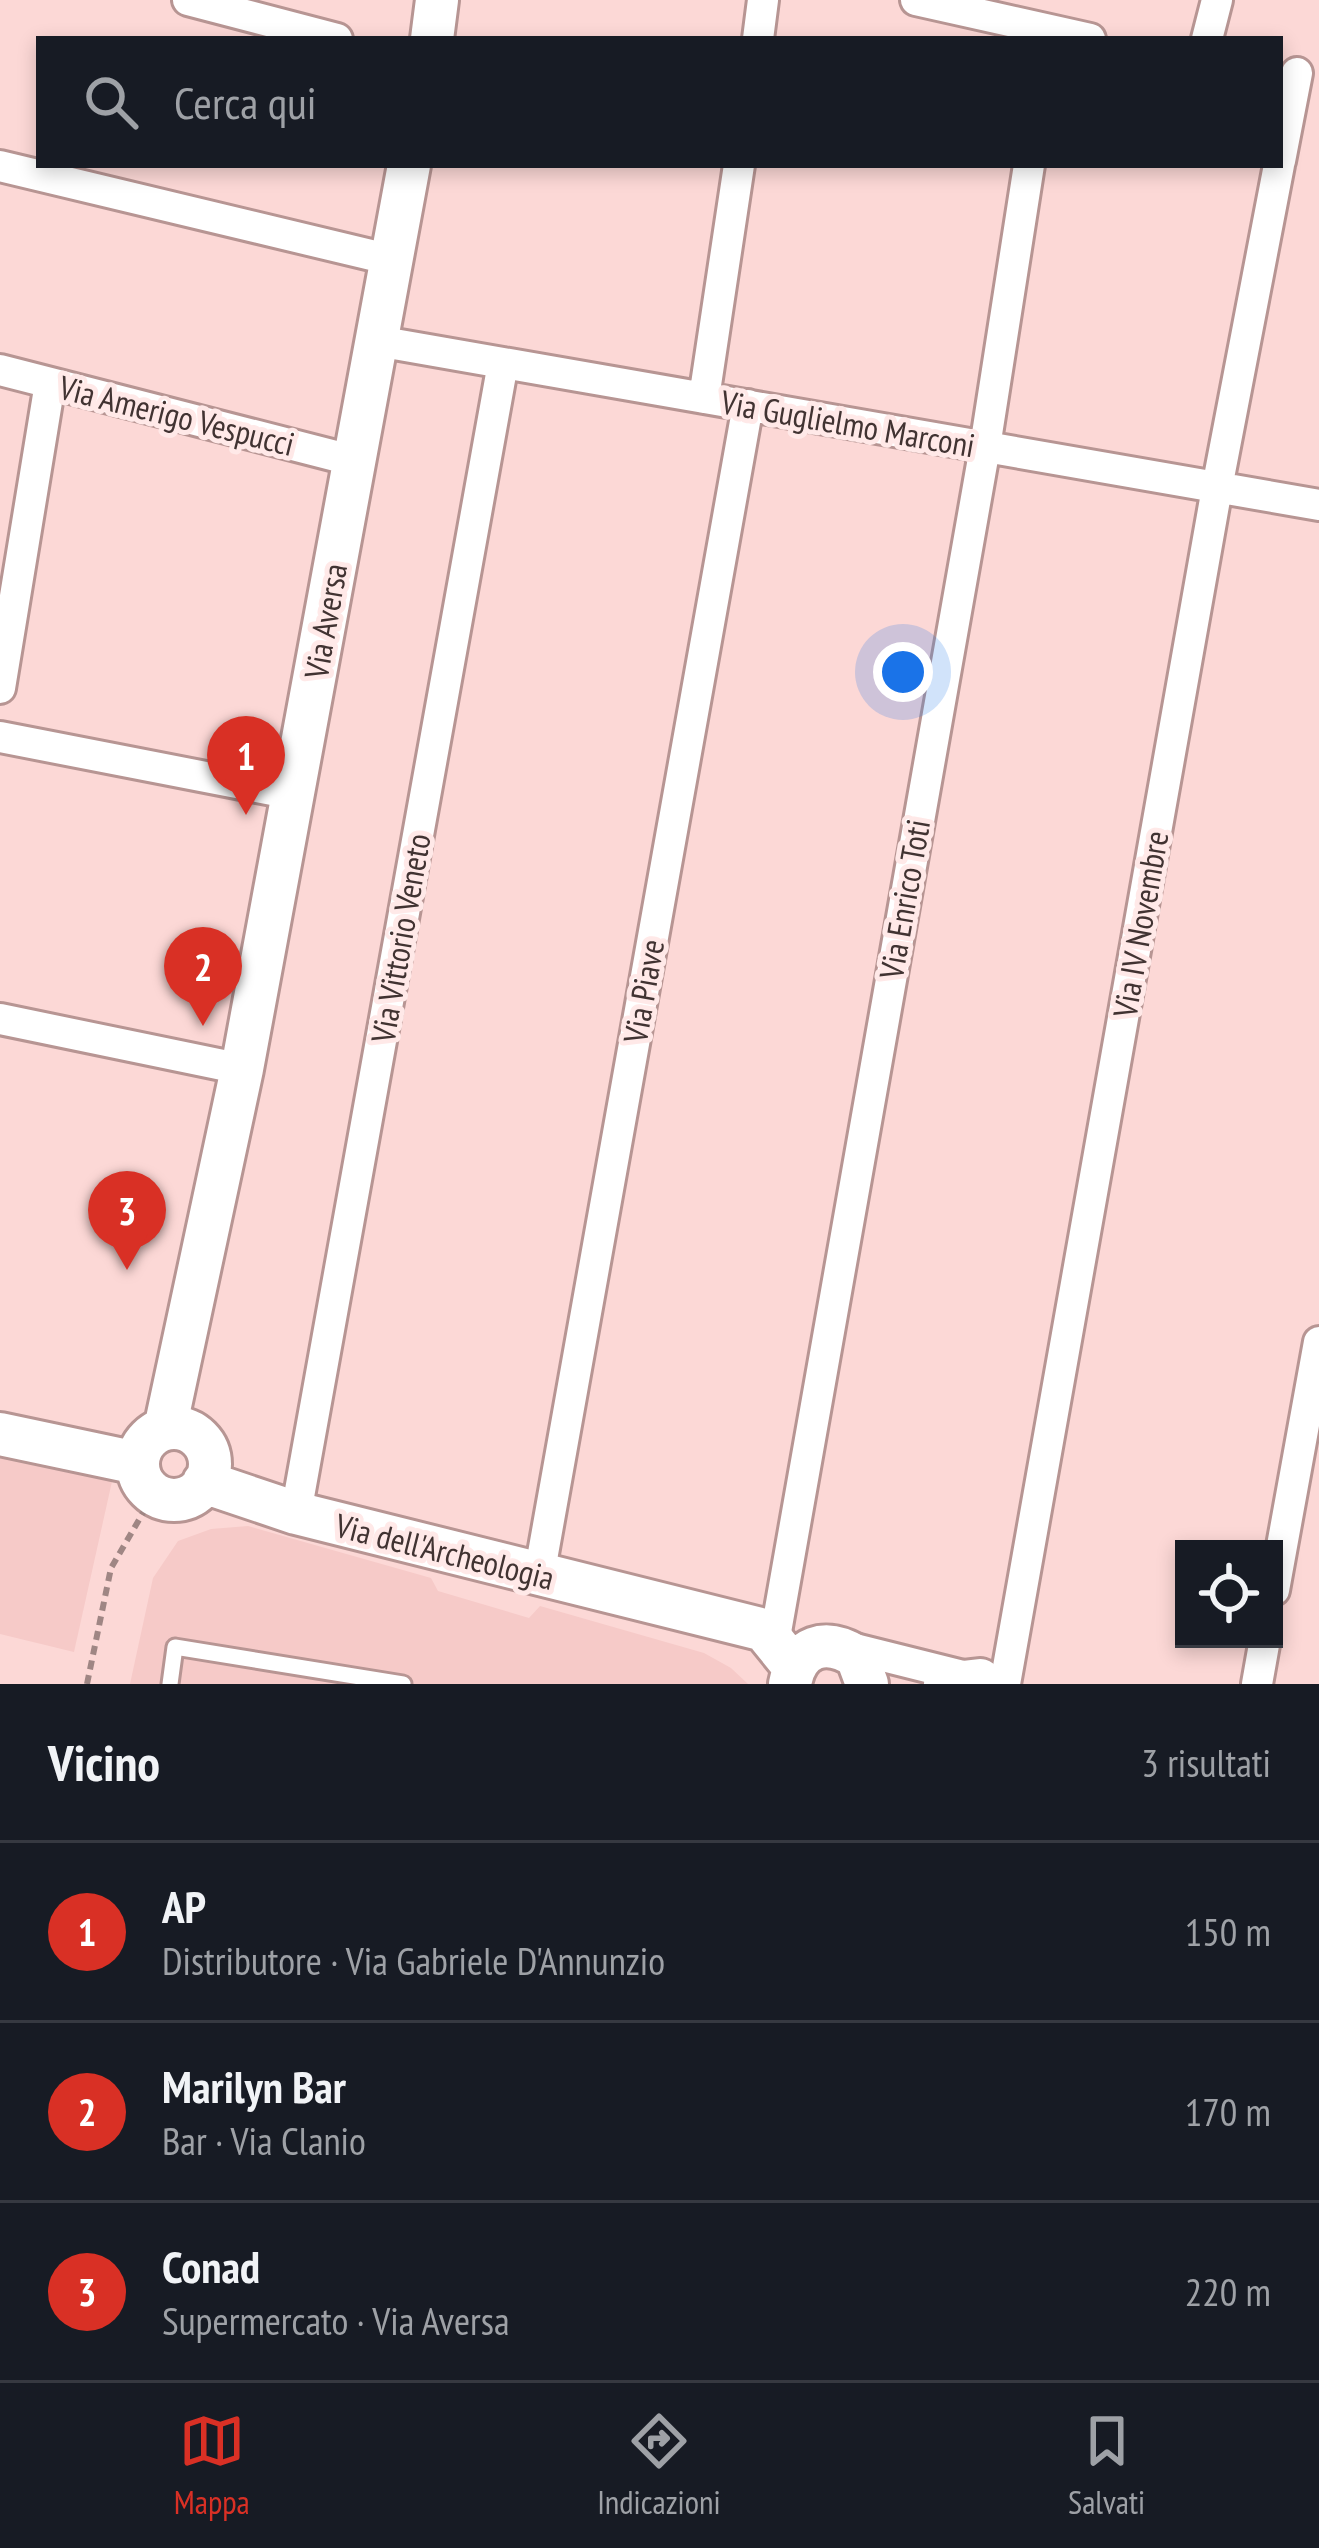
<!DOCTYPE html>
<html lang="it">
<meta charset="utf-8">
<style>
body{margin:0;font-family:"PT Sans Narrow",sans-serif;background:#242831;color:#f1f3f6}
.controls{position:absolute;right:36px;bottom:36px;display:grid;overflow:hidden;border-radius:0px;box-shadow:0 6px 18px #0003}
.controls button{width:108px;height:108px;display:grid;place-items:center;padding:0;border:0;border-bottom:3px solid #363941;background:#171b24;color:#f1f3f6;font:60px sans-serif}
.you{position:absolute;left:903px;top:672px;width:42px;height:42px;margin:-30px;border:9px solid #fff;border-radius:50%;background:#1a73e8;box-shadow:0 0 0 18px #1a73e833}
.badge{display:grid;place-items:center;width:78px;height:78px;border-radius:50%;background:#d93025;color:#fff;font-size:39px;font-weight:700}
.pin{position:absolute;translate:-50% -99px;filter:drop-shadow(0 3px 6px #0008)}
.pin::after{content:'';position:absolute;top:63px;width:42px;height:36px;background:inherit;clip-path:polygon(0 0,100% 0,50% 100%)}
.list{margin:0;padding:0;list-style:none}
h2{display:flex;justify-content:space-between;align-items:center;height:156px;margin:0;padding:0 48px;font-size:51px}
h2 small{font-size:39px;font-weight:400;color:#9ea1a6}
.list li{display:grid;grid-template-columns:78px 1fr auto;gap:36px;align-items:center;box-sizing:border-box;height:180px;padding:0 48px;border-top:3px solid #363941}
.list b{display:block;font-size:45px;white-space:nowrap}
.list p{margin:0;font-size:39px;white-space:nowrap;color:#9ea1a6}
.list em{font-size:39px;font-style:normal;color:#9ea1a6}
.icon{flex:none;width:66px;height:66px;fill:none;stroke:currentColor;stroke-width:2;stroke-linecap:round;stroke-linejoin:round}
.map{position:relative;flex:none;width:1319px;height:1684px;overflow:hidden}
.search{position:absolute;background:#171b24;box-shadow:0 6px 18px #0003;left:36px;right:36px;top:36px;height:132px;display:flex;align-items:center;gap:30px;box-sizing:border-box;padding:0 42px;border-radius:0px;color:#9ea1a6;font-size:45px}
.sheet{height:696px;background:#171b24}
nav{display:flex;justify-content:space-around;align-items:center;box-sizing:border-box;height:168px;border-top:3px solid #363941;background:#171b24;font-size:33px;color:#9ea1a6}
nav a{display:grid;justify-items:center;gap:6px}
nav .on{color:#d93025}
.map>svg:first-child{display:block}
.built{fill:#f6cac8}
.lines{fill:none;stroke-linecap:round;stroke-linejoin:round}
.lane-casing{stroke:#b79593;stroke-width:21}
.street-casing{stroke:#b79593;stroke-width:36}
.secondary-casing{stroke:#b79593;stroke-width:48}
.path{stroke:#9f8684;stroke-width:6;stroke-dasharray:9 6;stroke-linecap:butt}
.lane{stroke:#fff;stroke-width:15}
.street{stroke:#fff;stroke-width:30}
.secondary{stroke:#fff;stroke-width:42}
.labels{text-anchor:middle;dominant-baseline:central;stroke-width:10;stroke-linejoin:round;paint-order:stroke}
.street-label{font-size:33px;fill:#413332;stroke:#ffe9e8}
</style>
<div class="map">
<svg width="1319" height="1684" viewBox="0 0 1319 1684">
<rect width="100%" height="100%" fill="#fcd8d6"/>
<path class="built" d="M 0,1444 L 115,1468 L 74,1652 L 0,1634 Z
M 248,1526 L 431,1578 L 438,1591 L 529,1618 L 540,1606 L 704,1653 L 731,1668 L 748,1684 L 130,1684 L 153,1578 L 178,1541 L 211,1529 Z"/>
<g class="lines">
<defs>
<path id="lane" d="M 170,1684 L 175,1647 L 403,1684"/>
<path id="street" d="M 188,0 L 337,39
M 916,0 L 1090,39
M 758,39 L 763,0
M 1207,39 L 1217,0
M 1280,161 L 1297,73
M 0,166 L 392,260
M 377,341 L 1319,505
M 0,370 L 355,461
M 704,398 L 739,165
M 0,688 L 50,383
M 0,737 L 293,794
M 0,1019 L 242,1069
M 296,1513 L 503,363
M 539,1576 L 748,405
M 1274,1590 L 1319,1342
M 776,1632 L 985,447 L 1029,165
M 843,1646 L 971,1678
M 1005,1684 L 1217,488 L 1279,165
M 1257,1684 L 1265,1639"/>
<path id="secondary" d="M 432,39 L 437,0
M138 1464a36 36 0 1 1 72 0a36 36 0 1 1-72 0Z
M 165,1429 L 242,1069 L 409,165
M 0,1434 L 137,1463
M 204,1482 L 296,1513 L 764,1630 L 794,1667
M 790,1684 C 797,1645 826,1637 857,1657 L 867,1684
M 945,1684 L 980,1680"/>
</defs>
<use href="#lane" class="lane-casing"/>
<use href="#street" class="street-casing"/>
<use href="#secondary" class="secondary-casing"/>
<path class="path" d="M 87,1684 L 111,1568 L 154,1494"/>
<use href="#lane" class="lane"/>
<use href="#street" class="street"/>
<use href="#secondary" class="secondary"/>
</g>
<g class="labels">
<g class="street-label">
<text transform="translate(177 415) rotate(14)">Via Amerigo Vespucci</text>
<text transform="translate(848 423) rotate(10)">Via Guglielmo Marconi</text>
<text transform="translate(325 621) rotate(-80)">Via Aversa</text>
<text transform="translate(904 899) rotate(-80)">Via Enrico Toti</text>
<text transform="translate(1140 924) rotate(-80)">Via IV Novembre</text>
<text transform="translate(400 938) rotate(-80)">Via Vittorio Veneto</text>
<text transform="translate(643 991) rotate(-80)">Via Piave</text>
<text transform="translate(445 1551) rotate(14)">Via dell'Archeologia</text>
</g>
</g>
</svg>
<div class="controls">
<button><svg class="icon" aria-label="locate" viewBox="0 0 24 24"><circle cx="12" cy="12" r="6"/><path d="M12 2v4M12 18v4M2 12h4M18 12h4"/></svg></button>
</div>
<div class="you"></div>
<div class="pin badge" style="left:246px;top:815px">1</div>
<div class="pin badge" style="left:203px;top:1026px">2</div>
<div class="pin badge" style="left:127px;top:1270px">3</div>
<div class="search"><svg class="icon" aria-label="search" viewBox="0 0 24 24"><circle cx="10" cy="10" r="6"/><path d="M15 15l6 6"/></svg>Cerca qui</div>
</div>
<section class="sheet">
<h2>Vicino<small>3 risultati</small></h2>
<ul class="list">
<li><span class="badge">1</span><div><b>AP</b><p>Distributore · Via Gabriele D'Annunzio</p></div><em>150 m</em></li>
<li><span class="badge">2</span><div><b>Marilyn Bar</b><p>Bar · Via Clanio</p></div><em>170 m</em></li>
<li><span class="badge">3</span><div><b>Conad</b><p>Supermercato · Via Aversa</p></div><em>220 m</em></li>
</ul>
</section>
<nav>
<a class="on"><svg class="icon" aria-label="map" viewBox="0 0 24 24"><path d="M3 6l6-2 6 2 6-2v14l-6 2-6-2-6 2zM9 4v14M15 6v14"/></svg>Mappa</a>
<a><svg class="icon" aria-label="directions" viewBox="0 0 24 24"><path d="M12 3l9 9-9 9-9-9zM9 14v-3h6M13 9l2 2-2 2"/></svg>Indicazioni</a>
<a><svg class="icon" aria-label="saved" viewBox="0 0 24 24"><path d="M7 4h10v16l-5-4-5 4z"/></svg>Salvati</a>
</nav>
